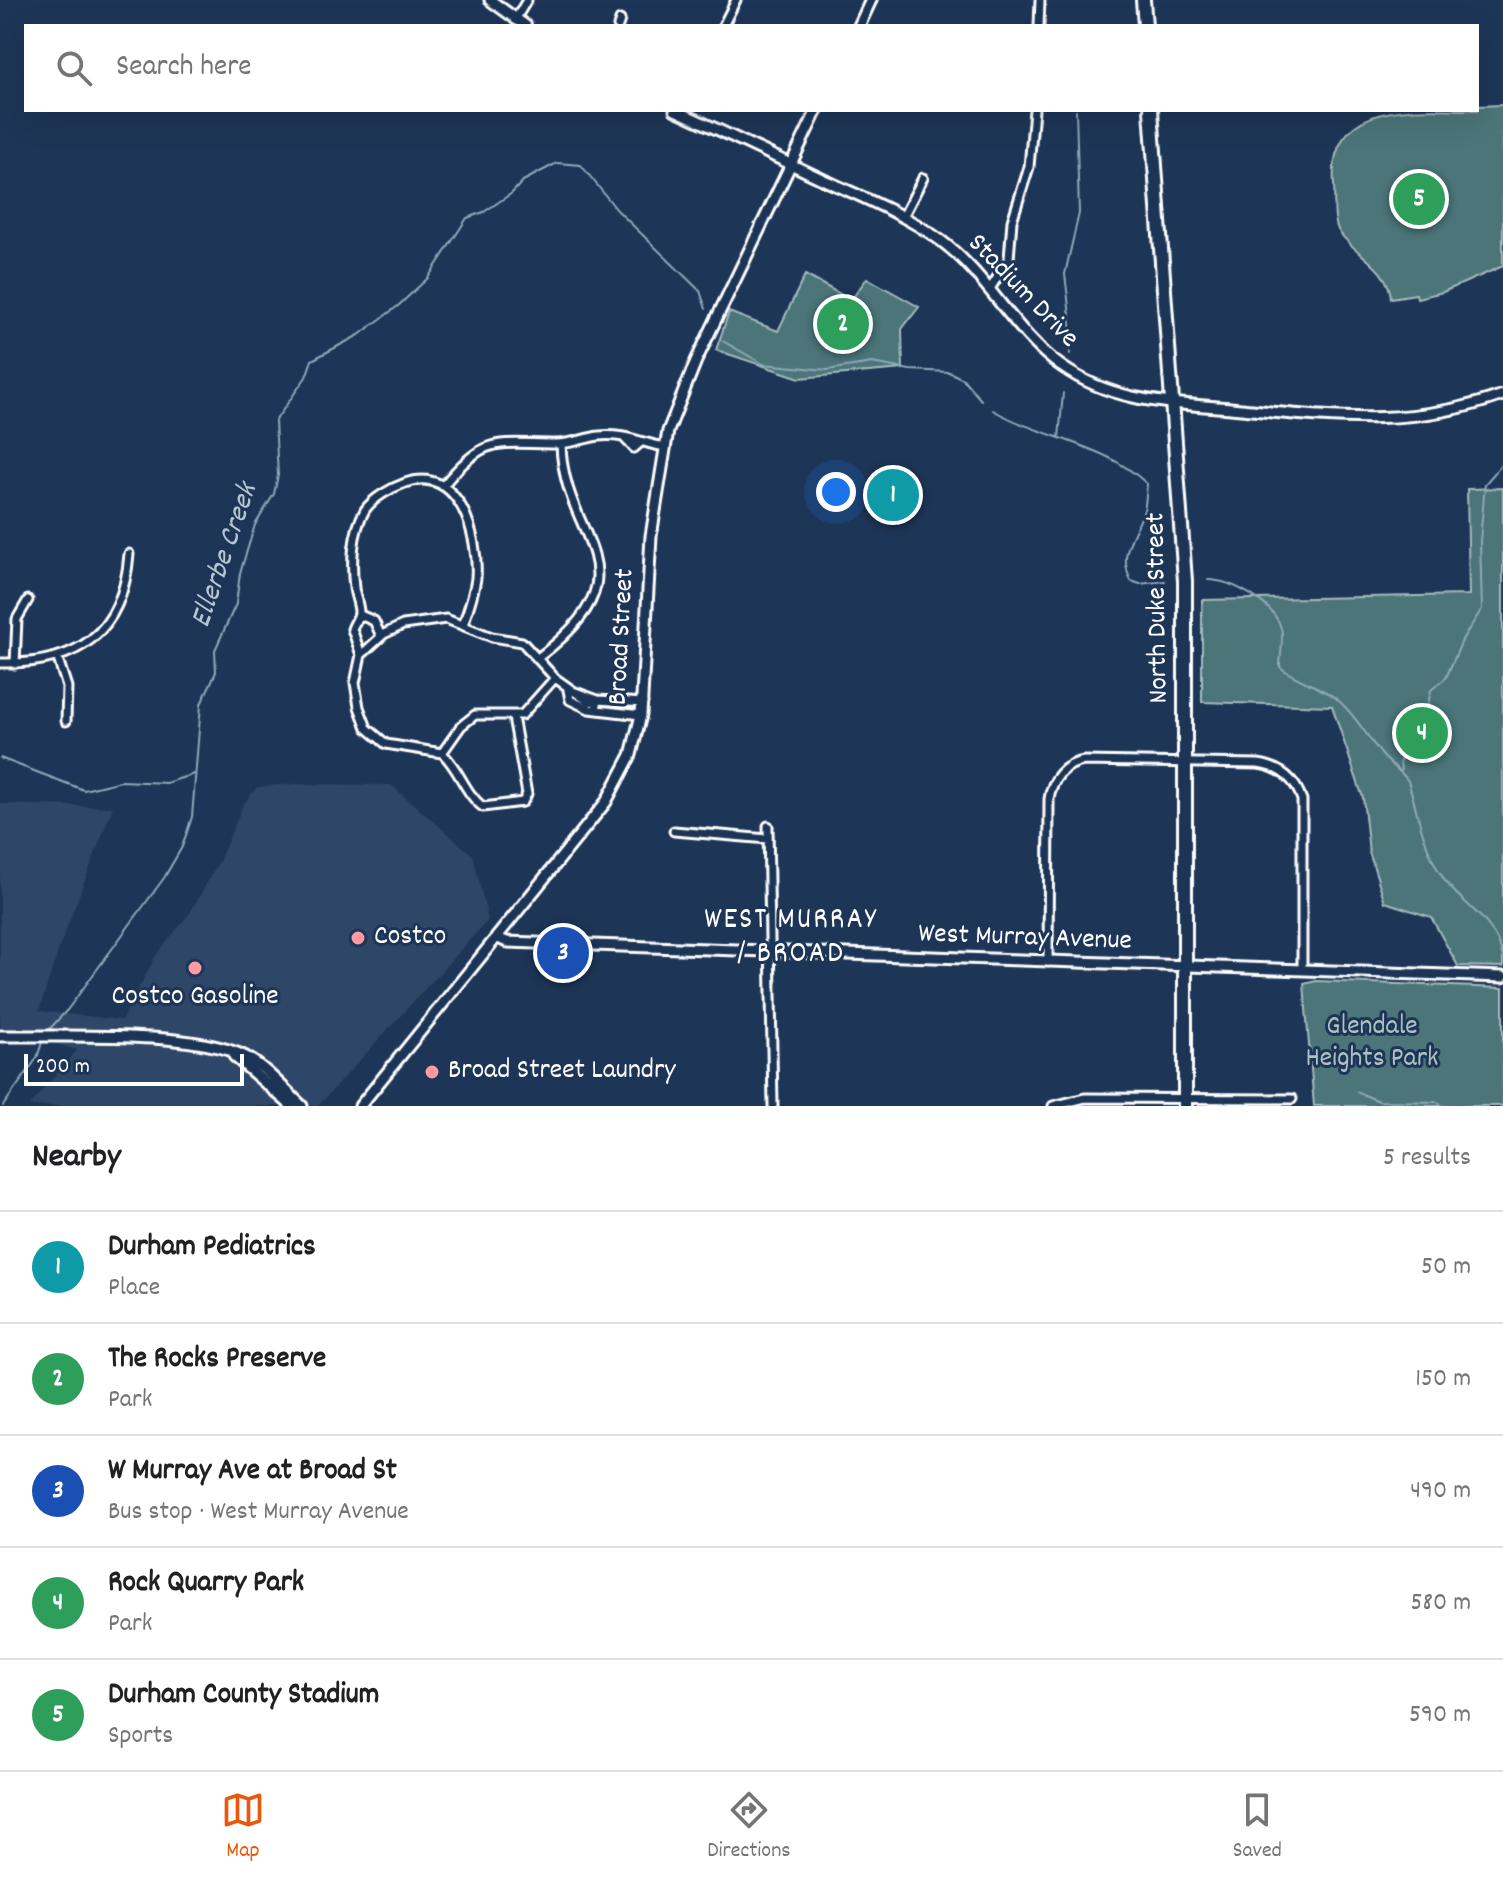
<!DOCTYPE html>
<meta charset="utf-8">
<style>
body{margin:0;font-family:Dekko,sans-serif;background:#f6f6f6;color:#202124}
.scale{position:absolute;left:24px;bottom:20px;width:220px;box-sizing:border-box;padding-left:8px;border:4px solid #fff;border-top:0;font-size:22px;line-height:28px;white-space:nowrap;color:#fff;-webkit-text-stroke:6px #1d3557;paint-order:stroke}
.you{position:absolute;left:836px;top:492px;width:28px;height:28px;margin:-20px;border:6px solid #fff;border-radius:50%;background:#1a73e8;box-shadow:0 0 0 12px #1a73e833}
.badge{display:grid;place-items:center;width:52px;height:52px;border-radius:50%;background:#ea580c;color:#fff;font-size:26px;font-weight:700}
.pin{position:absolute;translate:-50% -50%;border:4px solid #fff;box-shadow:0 2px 8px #0006}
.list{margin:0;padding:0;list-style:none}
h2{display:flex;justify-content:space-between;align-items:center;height:104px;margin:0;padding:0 32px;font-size:34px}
h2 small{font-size:26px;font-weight:400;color:#757577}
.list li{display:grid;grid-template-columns:52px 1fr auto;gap:24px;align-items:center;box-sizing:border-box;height:112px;padding:0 32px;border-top:2px solid #e0e0e0}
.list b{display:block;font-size:30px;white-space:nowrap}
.list p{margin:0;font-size:26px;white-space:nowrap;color:#757577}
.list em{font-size:26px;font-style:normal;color:#757577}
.icon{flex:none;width:44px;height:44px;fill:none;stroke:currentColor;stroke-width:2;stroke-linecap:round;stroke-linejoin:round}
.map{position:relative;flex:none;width:1503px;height:1106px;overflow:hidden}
.search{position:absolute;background:#fff;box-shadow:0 8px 32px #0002;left:24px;right:24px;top:24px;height:88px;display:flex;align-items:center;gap:20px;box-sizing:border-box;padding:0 28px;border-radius:0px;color:#757577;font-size:30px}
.sheet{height:664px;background:#fff}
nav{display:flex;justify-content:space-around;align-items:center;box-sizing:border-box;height:112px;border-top:2px solid #e0e0e0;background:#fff;font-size:22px;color:#757577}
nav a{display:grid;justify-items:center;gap:4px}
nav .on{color:#ea580c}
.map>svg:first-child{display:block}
.built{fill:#2e4668}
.green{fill:#4c7579;stroke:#a6babc;stroke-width:2}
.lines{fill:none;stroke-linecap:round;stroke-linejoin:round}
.stream{stroke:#8fa9b9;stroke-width:2}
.street-casing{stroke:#fff;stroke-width:13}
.secondary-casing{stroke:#fff;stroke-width:15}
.highway-casing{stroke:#fff;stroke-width:18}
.street{stroke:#1d3557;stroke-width:7}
.secondary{stroke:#1d3557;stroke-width:9}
.highway{stroke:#1d3557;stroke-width:12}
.poi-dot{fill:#ff9aa2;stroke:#1d3557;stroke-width:3}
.labels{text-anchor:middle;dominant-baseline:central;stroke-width:6;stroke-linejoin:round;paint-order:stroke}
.street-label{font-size:28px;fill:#fff;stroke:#1d3557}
.poi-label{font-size:28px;fill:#fff;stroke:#1d3557;text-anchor:start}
.park-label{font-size:28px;fill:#aec1c3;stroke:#1d3557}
.water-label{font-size:30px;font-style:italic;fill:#b5c6d0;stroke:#1d3557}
.neighbourhood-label{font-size:30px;letter-spacing:2px;fill:#fff;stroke:#1d3557}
</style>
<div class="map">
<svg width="1503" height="1106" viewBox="0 0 1503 1106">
<rect width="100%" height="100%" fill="#1d3557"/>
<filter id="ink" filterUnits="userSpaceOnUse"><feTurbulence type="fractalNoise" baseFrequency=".0125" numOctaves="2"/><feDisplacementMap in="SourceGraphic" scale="16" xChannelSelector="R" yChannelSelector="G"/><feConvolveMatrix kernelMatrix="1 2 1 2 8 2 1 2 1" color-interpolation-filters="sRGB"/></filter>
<g filter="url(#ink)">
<path class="built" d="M 295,784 L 391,785 L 473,855 L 488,920 L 318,1106 L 29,1106 L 77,1050 L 0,1027 L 0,804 L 113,807 L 59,948 L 39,1011 L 122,1020 L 156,955 L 190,913 L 219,861 L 243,805 L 257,787 Z"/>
<path class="green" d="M 1503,105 L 1503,266 L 1443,292 L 1417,298 L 1416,294 L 1391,298 C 1389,268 1356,255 1340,233 C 1332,223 1335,197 1334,184 C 1327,97 1418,110 1477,110 L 1477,106 Z
M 805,275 L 851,300 L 867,278 L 919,307 L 902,329 L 903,369 L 800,378 L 716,350 L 729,312 L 778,331 Z
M 1503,488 L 1503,967 L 1458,966 L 1431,917 L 1385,902 L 1369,852 L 1363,798 L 1332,706 L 1202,702 L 1202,600 L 1469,595 L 1467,489 Z
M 1316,981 L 1503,988 L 1503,1106 L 1314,1106 L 1304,984 Z"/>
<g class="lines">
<path class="stream" d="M 721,340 L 763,364 L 827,370 L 872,363 L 910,370 L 949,372 L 963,379 L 981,400
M 1070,354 L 1071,324 L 1065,274 L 1079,213 L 1076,110
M 993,410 C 1043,439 1104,443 1147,484 C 1146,492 1146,502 1144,510 C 1135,537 1117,552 1131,581 L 1140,584 L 1165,581
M 1059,438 L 1063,393
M 1208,580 C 1231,580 1274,603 1281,628 C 1284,637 1280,656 1280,667 C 1298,682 1322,686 1339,701 C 1357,717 1367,737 1382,755 C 1390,765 1401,770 1408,781 C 1417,810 1423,844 1438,870 C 1460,908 1492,912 1503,957
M 0,758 L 84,790 L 121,781 L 166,783 L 194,774
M 1401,770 L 1400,760 L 1421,739 L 1431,690 L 1446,678 L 1463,638 L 1482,609 L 1480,541 L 1485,484 L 1503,463
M 46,1033 L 68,1009 L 164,878 L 182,847 L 192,817 L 201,704 L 216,672 L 215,650 L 236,604 L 240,573 L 255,525 L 274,494 L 278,475 L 275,421 L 306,377 L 312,360 L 359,335 L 398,306 L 428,278 L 467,218 L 484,212 L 512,193 L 523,181 L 557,163 L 581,165 L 617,210 L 700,291 L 706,309
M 1357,1092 L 1379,1101 L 1437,1102 L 1443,1106
M 3,1106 L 37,1058 L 43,1039"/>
<defs>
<path id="street" d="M 515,20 L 527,0
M 618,26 L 620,20
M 723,26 L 736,0
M 1039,26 L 1040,0
M 903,217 L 923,178
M 990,289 L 1009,259 L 1012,221 L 1029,167 L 1034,110
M 625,439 L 634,448 L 641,442
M 443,486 C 485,434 497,444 556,444 C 571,444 584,438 599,436 C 621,433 643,443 664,447
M 360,615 L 374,621 L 381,636
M 361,655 L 352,629 C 354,623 359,617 359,612 C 359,605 355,596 354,588 C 351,564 352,532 365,510 C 373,498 391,488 405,483 C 460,464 479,537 476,578 C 474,594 468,610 463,625
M 539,657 C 654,569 563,541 561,444
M 58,659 L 67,687 L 66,721
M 0,663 C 77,665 123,634 129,554
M 15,664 L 17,619 L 28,600
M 555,678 L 522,715 L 475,715 L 461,726 L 442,753 L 386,744 L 367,728 L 359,707 L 355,683 L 361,655 L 384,634 L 403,625 L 446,619 L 492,637 L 522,642 L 555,678 L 589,702 L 598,700 L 596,709
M 568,690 L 570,700 L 589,709 L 641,715
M 570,690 L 598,700 L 643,703
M 442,753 C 459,768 465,794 483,807 L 523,802 L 527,794 L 513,717
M 768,826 L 773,1106
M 674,831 L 768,839
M 1048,962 L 1049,799 C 1052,779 1064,764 1084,761 L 1258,764 C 1280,767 1295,778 1302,800 L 1302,970
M 1053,1106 L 1085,1098 L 1292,1099"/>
<path id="secondary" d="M 490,0 L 526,26
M 859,26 L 871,0
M 675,110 C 724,132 773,156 822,179 C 862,197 904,214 940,240 C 988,275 1013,332 1061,366 C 1116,405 1177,403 1241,409 C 1335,418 1411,428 1503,395
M 498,938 L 507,942 L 1503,977
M 0,1036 C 62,1037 194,1030 246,1057 C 266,1068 285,1090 302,1106
M 234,1056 L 292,1106
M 360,1106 L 606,802 L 631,755 L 641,715 L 651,536 L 668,431 L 696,361 L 817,110"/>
<path id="highway" d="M 1143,0 L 1145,26
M 1151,110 L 1185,581 L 1185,1106"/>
</defs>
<use href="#street" class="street-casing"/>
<use href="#secondary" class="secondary-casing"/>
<use href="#highway" class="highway-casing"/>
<use href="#street" class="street"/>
<use href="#secondary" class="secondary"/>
<use href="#highway" class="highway"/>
</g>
</g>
<g class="poi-dot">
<circle cx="358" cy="938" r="8"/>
<circle cx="195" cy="968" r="8"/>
<circle cx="432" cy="1072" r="8"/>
</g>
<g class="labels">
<g class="street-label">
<text transform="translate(1022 292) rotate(46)">Stadium Drive</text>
<text transform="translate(1159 608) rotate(-91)">North Duke Street</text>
<text transform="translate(623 637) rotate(-87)">Broad Street</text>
<text transform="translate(1025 939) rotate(2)">West Murray Avenue</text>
</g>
<g class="poi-label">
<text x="374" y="938">Costco</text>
<text x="195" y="998" text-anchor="middle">Costco Gasoline</text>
<text x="448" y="1072">Broad Street Laundry</text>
</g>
<g class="park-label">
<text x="1372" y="1028">Glendale<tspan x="1372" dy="32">Heights Park</tspan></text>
</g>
<g class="water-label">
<text transform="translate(226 556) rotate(-71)">Ellerbe Creek</text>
</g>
<g class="neighbourhood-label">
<text x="791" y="921">WEST MURRAY<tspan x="791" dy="34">/ BROAD</tspan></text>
</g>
</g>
</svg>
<div class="scale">200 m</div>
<div class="you"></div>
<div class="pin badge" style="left:893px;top:495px;background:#0f9aa8">1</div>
<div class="pin badge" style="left:843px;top:324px;background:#2e9e5b">2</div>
<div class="pin badge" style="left:563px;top:953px;background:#1a4fb4">3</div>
<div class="pin badge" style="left:1422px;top:733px;background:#2e9e5b">4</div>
<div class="pin badge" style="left:1419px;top:199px;background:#2e9e5b">5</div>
<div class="search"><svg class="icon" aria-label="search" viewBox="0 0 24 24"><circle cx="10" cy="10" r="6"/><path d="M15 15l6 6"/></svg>Search here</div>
</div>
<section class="sheet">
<h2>Nearby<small>5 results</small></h2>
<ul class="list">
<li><span class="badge" style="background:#0f9aa8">1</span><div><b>Durham Pediatrics</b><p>Place</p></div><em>50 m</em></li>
<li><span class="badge" style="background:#2e9e5b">2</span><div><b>The Rocks Preserve</b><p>Park</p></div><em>150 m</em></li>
<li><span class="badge" style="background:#1a4fb4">3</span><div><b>W Murray Ave at Broad St</b><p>Bus stop · West Murray Avenue</p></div><em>490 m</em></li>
<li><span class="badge" style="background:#2e9e5b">4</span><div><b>Rock Quarry Park</b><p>Park</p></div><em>580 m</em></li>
<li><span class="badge" style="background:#2e9e5b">5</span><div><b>Durham County Stadium</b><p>Sports</p></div><em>590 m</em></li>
</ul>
</section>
<nav>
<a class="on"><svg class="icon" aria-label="map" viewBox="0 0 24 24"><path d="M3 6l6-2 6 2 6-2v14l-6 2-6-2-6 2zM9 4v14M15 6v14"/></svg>Map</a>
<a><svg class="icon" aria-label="directions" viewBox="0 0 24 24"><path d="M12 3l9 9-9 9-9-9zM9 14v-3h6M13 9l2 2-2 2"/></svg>Directions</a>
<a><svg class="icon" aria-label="saved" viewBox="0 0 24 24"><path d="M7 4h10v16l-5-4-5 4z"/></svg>Saved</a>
</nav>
